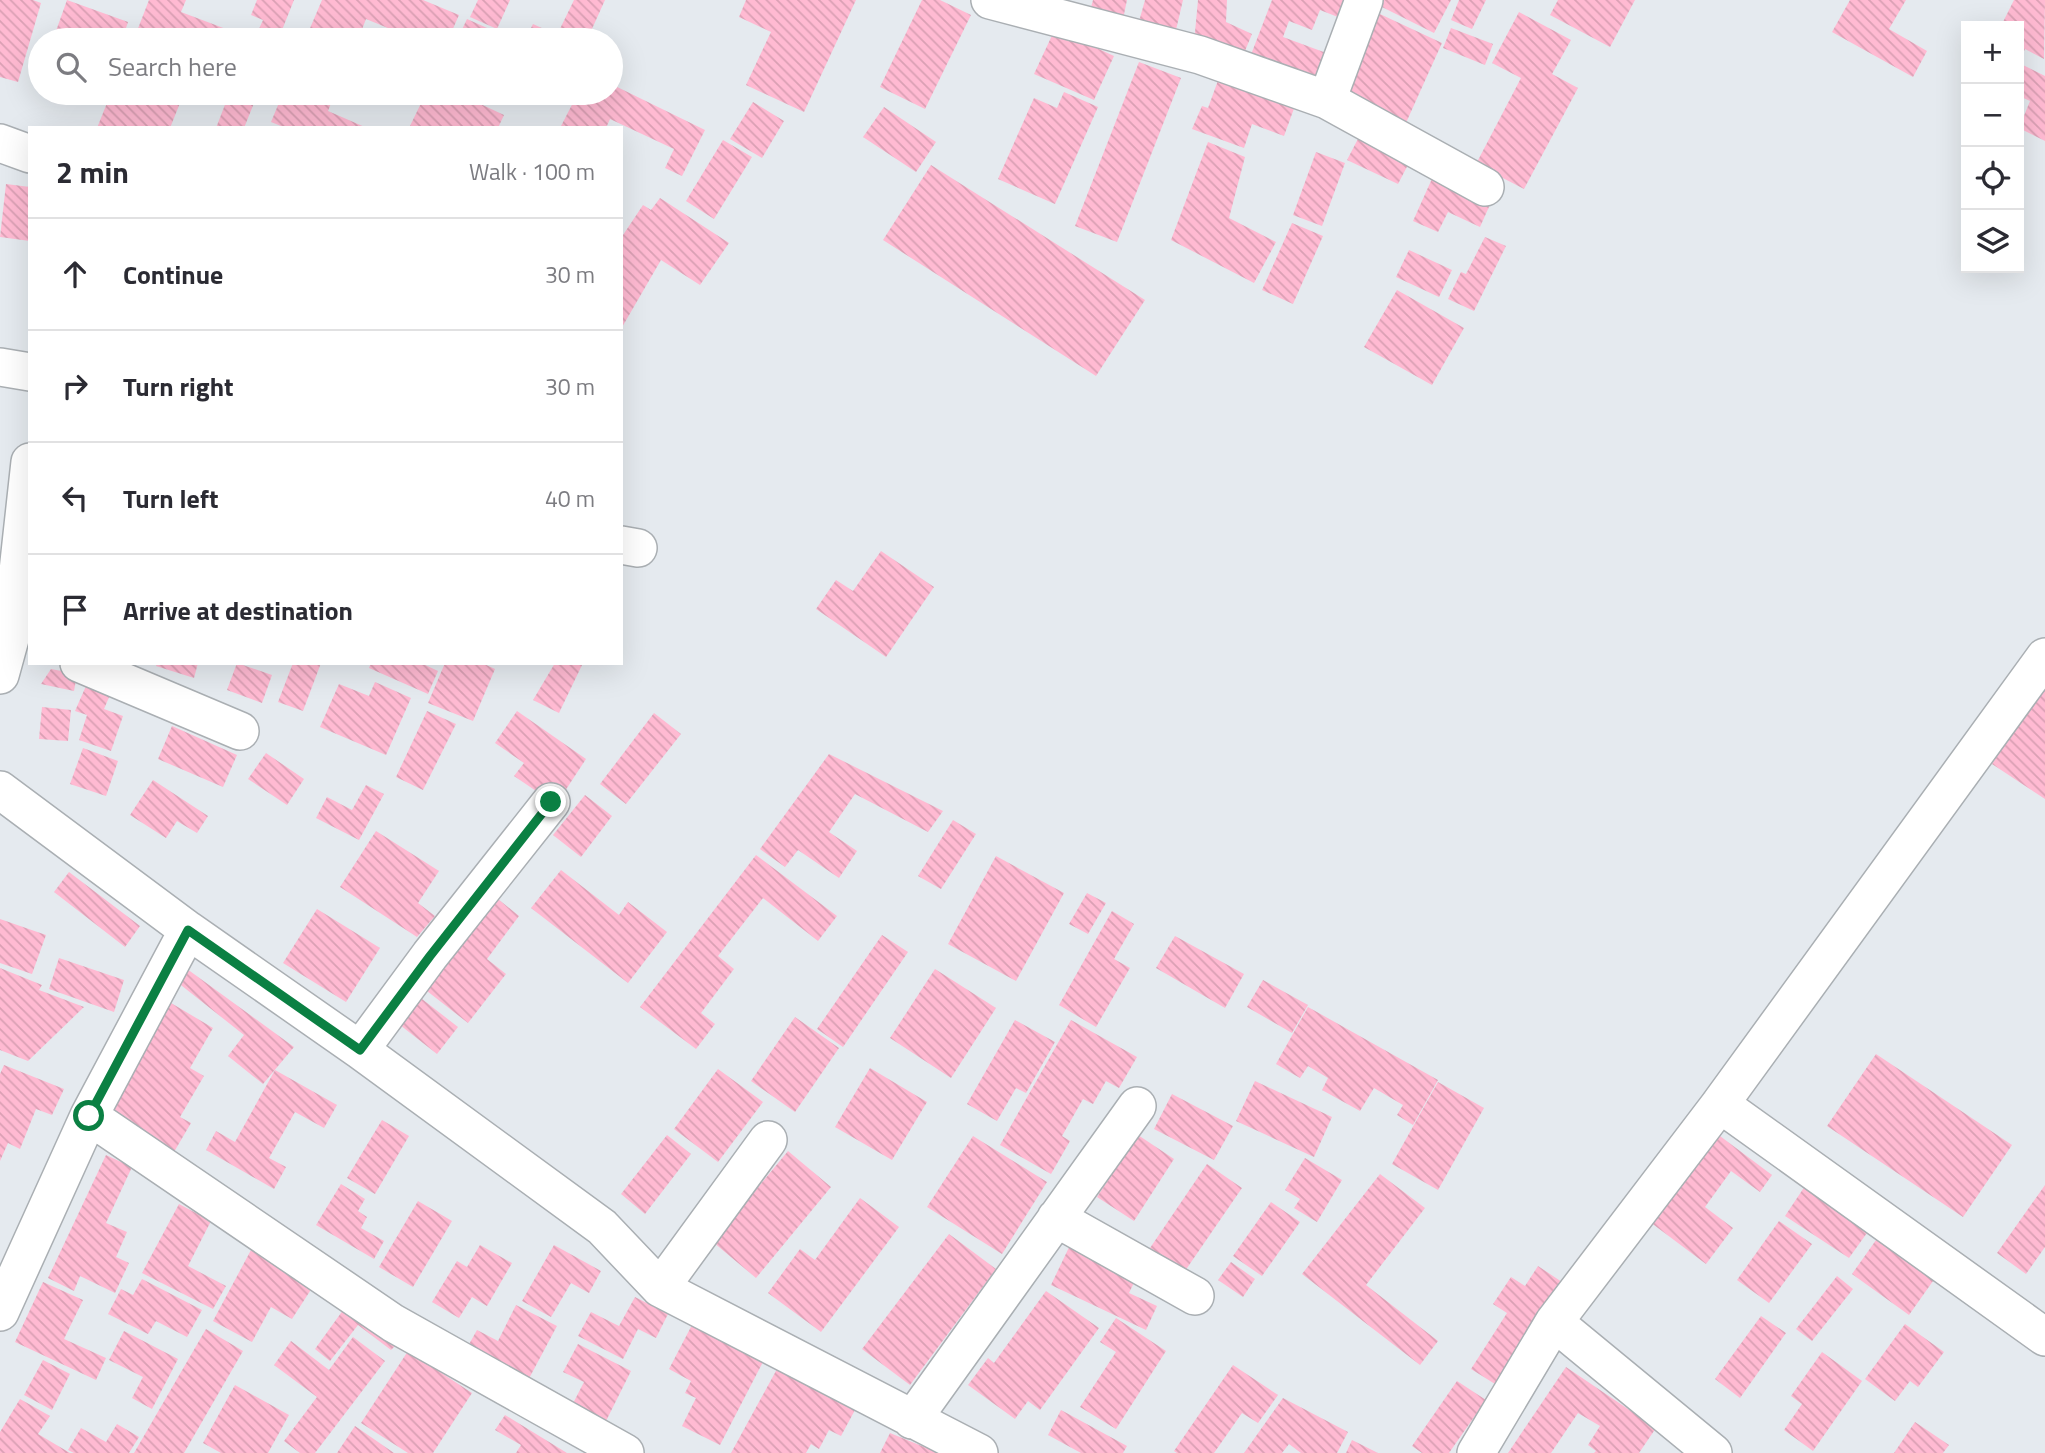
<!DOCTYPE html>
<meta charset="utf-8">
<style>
body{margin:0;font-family:"Titillium Web",sans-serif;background:#f7f7f7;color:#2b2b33}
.controls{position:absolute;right:21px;top:21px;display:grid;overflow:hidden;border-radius:0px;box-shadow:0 7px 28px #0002}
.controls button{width:63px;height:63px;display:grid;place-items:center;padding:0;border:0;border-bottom:2px solid #e1e1e2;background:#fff;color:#2b2b33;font:35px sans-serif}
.stop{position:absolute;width:21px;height:21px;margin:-16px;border:5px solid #0b8043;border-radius:50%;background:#fff}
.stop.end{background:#0b8043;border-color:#fff;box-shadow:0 2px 7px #0008}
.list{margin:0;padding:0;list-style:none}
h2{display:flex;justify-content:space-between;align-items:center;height:91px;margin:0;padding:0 28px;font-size:30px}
h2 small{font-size:23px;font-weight:400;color:#7c7c81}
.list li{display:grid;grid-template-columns:46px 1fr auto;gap:21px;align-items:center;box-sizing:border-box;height:112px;padding:0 28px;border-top:2px solid #e1e1e2}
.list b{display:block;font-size:26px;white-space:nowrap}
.list em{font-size:23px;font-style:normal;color:#7c7c81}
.icon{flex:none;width:38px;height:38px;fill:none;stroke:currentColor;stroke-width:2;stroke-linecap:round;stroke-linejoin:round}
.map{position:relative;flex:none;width:2045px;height:1453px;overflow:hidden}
.search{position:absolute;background:#fff;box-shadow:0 7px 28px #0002;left:28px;top:28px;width:595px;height:77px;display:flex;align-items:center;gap:18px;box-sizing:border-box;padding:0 24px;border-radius:38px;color:#7c7c81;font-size:26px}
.panel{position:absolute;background:#fff;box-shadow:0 7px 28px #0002;left:28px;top:126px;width:595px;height:539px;border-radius:0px}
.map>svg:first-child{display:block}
.building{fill:url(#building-back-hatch)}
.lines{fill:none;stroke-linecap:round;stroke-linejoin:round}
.minor-casing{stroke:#aaafb3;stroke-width:40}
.minor{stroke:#fff;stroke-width:37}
.route{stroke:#0b8043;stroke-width:9}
</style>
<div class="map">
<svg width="2045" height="1453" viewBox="0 0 2045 1453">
<defs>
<pattern id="building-back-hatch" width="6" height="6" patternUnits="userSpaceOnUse" patternTransform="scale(1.75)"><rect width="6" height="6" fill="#ffbad2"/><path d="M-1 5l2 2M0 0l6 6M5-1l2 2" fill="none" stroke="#daa0b4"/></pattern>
</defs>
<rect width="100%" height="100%" fill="#e5eaef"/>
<path class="building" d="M 0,0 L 33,0 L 41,3 L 18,82 L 0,77 Z
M 67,0 L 128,22 L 122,40 L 83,40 L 56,31 Z
M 149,0 L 186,0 L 181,12 L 226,29 L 221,40 L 161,40 L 137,31 Z
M 257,0 L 294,0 L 278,40 L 254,40 L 263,20 L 251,15 Z
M 322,0 L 423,0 L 459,15 L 448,40 L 417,40 L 366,19 L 358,40 L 305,40 Z
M 478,0 L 510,0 L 497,29 L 470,17 Z
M 574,0 L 605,0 L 587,40 L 525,40 L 533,24 L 557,35 Z
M 746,0 L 856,0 L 804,112 L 746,85 L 771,32 L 739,17 Z
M 922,0 L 940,0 L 971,15 L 925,109 L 880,87 Z
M 1093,0 L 1127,0 L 1123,19 L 1090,11 Z
M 1145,0 L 1183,0 L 1175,34 L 1138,25 Z
M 1198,0 L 1227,0 L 1226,22 L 1252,34 L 1240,63 L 1194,43 Z
M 1272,0 L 1351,0 L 1343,19 L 1320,10 L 1312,30 L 1289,21 L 1283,37 L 1329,54 L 1314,91 L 1247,65 Z
M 1368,0 L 1451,0 L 1434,33 Z
M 1459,0 L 1486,0 L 1472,29 L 1451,20 Z
M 1558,0 L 1635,0 L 1610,47 L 1550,15 Z
M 1850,0 L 1906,0 L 1889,29 L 1927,51 L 1913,77 L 1832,32 Z
M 2014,0 L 2045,0 L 2044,59 L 2025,49 L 2019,62 L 2019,26 L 2001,26 Z
M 1367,8 L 1442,43 L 1405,125 L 1333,93 Z
M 1519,12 L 1571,40 L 1552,74 L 1578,88 L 1524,189 L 1476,164 L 1521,78 L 1492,63 Z
M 467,19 L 514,40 L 457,40 Z
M 1451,28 L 1493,44 L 1485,65 L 1443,48 Z
M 1055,29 L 1114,56 L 1094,100 L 1034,74 Z
M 1139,62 L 1181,78 L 1117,242 L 1075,226 Z
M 2019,63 L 2045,76 L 2045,141 L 2019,128 L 2030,101 L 2019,96 Z
M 1220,75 L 1296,103 L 1284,136 L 1252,124 L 1244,148 L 1192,129 L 1202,106 L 1208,108 Z
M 611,84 L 705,130 L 682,176 L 665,168 L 674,149 L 610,119 L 606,128 L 560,128 L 578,93 L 611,93 Z
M 1064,92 L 1098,107 L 1055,204 L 998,179 L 1034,98 L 1057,108 Z
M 111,93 L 184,93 L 170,128 L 97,128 Z
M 203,93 L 258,93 L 244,128 L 216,128 L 226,102 Z
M 283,93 L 335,93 L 328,111 L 367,128 L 286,128 L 271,122 Z
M 426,93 L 457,93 L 504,115 L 498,128 L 409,128 Z
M 753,102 L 784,121 L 762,158 L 730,139 Z
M 884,107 L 936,142 L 916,172 L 863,137 Z
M 1360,135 L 1411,159 L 1398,184 L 1347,160 Z
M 723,140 L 752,157 L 714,219 L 686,201 Z
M 1208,142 L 1245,157 L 1229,218 L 1276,242 L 1254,283 L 1171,240 Z
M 1316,152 L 1345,163 L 1322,226 L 1293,215 Z
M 931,165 L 1145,300 L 1096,376 L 883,240 Z
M 1435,172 L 1493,198 L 1480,227 L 1448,212 L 1438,232 L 1413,221 Z
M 6,184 L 30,187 L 30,241 L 0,237 Z
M 660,198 L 729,243 L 700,285 L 661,260 L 621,329 L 621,238 L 643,205 L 651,210 Z
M 1292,223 L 1323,236 L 1293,304 L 1262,290 Z
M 1485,237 L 1506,246 L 1474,311 L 1448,299 L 1461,272 L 1466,274 Z
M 1409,250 L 1452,270 L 1439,297 L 1396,277 Z
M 1397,290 L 1464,328 L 1432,385 L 1364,347 Z
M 881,551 L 934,587 L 886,657 L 816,609 L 836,580 L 853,591 Z
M 157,663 L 198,663 L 194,678 L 156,666 Z
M 237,663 L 272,675 L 262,703 L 227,690 Z
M 293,663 L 321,663 L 303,711 L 278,702 Z
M 371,663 L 421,663 L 438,671 L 428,694 L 369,668 Z
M 445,663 L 482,663 L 495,669 L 473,721 L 428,703 Z
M 555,663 L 583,663 L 559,713 L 533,700 Z
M 51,669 L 77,674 L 74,691 L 41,684 Z
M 375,682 L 411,698 L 386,755 L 320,727 L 339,684 L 369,696 Z
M 2045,683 L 2045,799 L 1992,764 Z
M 86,686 L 113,688 L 104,709 L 123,716 L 111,751 L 79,740 L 87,715 L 75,711 Z
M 42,707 L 71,710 L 68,741 L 39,739 Z
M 427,711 L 456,724 L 423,790 L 396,777 Z
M 517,711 L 586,759 L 565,791 L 551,782 L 542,795 L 514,776 L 524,763 L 495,743 Z
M 654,713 L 681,734 L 626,804 L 600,784 Z
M 172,726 L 237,755 L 223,787 L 158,759 Z
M 83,748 L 118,761 L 106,796 L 70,784 Z
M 266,753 L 304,779 L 287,805 L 248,779 Z
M 829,754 L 943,811 L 928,832 L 855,794 L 829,832 L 857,851 L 839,878 L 798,850 L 785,867 L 760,849 Z
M 153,780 L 208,816 L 197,833 L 177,821 L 166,838 L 130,815 Z
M 366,785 L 384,794 L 359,840 L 316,818 L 327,797 L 352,810 Z
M 585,795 L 612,816 L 581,857 L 553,835 Z
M 953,820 L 976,834 L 941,889 L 918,876 Z
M 376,831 L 439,871 L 418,903 L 435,916 L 417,937 L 340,887 Z
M 756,855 L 837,916 L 818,941 L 763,898 L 718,956 L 734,969 L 701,1013 L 715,1024 L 696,1049 L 640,1007 Z
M 996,856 L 1064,893 L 1016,981 L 948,944 Z
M 561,870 L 619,915 L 628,902 L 667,932 L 628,983 L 531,908 Z
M 69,872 L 140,926 L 125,947 L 54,892 Z
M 1087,893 L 1106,903 L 1088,934 L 1069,924 Z
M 498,899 L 519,916 L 487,959 L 506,974 L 468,1023 L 427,991 Z
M 317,909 L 380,948 L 346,1002 L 283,963 Z
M 1112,911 L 1134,924 L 1114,959 L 1130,968 L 1096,1027 L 1059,1005 Z
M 0,919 L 46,935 L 32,974 L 0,963 Z
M 882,935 L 908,952 L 843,1047 L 817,1029 Z
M 1175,936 L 1244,974 L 1225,1008 L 1156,968 Z
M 59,958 L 124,980 L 114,1012 L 49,989 Z
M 183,966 L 294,1047 L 263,1084 L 228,1056 L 244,1035 L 172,978 Z
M 0,968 L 42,985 L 39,990 L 84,1007 L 28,1061 L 0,1050 Z
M 935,969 L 996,1008 L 951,1078 L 890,1038 Z
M 1263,980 L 1308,1005 L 1292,1033 L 1247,1007 Z
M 422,999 L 458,1027 L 437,1054 L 400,1025 Z
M 166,1000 L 213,1028 L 190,1068 L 204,1076 L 180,1117 L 191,1123 L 174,1152 L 101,1110 Z
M 1308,1007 L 1438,1080 L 1413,1125 L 1397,1115 L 1403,1105 L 1374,1088 L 1360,1111 L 1322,1090 L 1328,1078 L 1308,1066 L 1300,1078 L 1276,1064 Z
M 795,1017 L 839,1048 L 795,1112 L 751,1081 Z
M 1015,1020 L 1055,1042 L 1026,1093 L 1016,1088 L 997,1121 L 967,1104 Z
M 1071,1020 L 1137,1057 L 1119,1088 L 1106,1081 L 1093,1104 L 1083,1099 L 1062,1136 L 1070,1141 L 1051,1174 L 1000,1145 Z
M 1876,1054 L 2012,1145 L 1963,1217 L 1827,1126 Z
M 4,1065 L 64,1089 L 52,1115 L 36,1109 L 20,1149 L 8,1143 L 0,1161 L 0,1074 Z
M 870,1068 L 927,1102 L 892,1160 L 835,1127 Z
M 718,1069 L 763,1102 L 718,1162 L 674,1129 Z
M 275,1070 L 337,1105 L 324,1128 L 295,1112 L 269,1158 L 286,1167 L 274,1189 L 206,1150 L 216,1131 L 235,1142 Z
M 1255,1081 L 1332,1117 L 1314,1157 L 1236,1121 Z
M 1438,1082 L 1484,1108 L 1438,1190 L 1392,1164 Z
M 1172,1094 L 1233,1126 L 1214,1160 L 1154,1129 Z
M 382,1120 L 409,1136 L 375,1194 L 347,1178 Z
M 1712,1130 L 1772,1175 L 1760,1192 L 1731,1171 L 1705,1207 L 1733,1228 L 1706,1264 L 1646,1219 Z
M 667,1135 L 691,1154 L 645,1214 L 621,1194 Z
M 1138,1135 L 1174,1159 L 1134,1221 L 1097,1197 Z
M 973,1136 L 1047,1182 L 1002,1254 L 927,1207 Z
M 788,1151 L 831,1187 L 756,1278 L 713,1242 Z
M 106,1155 L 132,1167 L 106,1223 L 127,1232 L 116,1257 L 129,1263 L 115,1293 L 80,1276 L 74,1291 L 48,1278 Z
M 1305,1158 L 1342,1180 L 1317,1222 L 1294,1208 L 1300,1199 L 1285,1190 Z
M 1207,1164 L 1242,1188 L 1185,1271 L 1150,1248 Z
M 1380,1174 L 1425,1208 L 1366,1285 L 1438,1341 L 1420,1365 L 1302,1274 Z
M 1807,1183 L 1872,1226 L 1849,1258 L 1785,1216 Z
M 341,1184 L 365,1199 L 358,1211 L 367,1217 L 361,1228 L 384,1241 L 374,1259 L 316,1225 Z
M 2045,1185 L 2045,1247 L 2026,1274 L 1997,1253 Z
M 860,1198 L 899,1227 L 821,1332 L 768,1293 L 800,1249 L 815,1260 Z
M 418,1201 L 452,1221 L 413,1287 L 379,1267 Z
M 1271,1202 L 1300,1222 L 1262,1276 L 1233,1256 Z
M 179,1204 L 211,1221 L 188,1266 L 226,1286 L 213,1309 L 142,1273 Z
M 1779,1221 L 1812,1244 L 1769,1303 L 1737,1280 Z
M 1881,1233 L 1938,1274 L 1909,1315 L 1852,1274 Z
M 949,1234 L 996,1269 L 910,1385 L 862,1349 Z
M 1073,1239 L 1140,1270 L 1129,1293 L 1157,1306 L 1146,1330 L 1051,1285 Z
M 480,1245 L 512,1263 L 487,1306 L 472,1297 L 459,1318 L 432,1302 L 457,1261 L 467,1267 Z
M 554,1245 L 601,1271 L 589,1293 L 571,1283 L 551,1317 L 522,1301 Z
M 251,1250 L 312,1288 L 292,1319 L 271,1307 L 252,1342 L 213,1321 Z
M 1231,1262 L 1255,1279 L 1243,1297 L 1218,1280 Z
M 1538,1266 L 1562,1282 L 1495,1384 L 1471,1369 L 1507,1313 L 1493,1304 L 1511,1277 L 1525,1286 Z
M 1837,1276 L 1853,1289 L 1812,1341 L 1796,1329 Z
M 142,1279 L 202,1310 L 187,1337 L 156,1321 L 148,1334 L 108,1314 L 121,1289 L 133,1295 Z
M 43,1282 L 83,1300 L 64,1339 L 106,1358 L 96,1380 L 15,1342 Z
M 1046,1291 L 1099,1328 L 1040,1410 L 1028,1401 L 1015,1419 L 968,1385 L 988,1358 L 994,1363 Z
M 635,1297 L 668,1314 L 656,1338 L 638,1329 L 623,1359 L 578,1336 L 591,1312 L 619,1326 Z
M 516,1305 L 557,1326 L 525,1386 L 463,1355 L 477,1330 L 498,1341 Z
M 346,1306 L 399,1342 L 391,1350 L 358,1325 L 330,1361 L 315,1349 Z
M 1761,1316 L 1786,1333 L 1740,1398 L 1715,1379 Z
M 1116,1318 L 1166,1351 L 1116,1429 L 1080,1407 L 1116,1352 L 1100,1342 Z
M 693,1323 L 764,1360 L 720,1445 L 682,1426 L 696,1398 L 685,1393 L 691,1381 L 669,1369 Z
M 1905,1324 L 1944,1352 L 1918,1387 L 1910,1381 L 1895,1401 L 1865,1379 Z
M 206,1329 L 243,1351 L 184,1453 L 134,1453 Z
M 124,1331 L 178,1359 L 152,1409 L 132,1398 L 143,1377 L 109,1360 Z
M 353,1337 L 385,1361 L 315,1453 L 300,1453 L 284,1441 L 317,1397 L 274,1365 L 291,1341 L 329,1370 Z
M 578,1344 L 631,1371 L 601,1431 L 567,1415 L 584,1382 L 563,1372 Z
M 408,1351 L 472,1393 L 433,1453 L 408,1453 L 361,1423 Z
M 1822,1352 L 1862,1381 L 1813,1451 L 1784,1430 L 1802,1404 L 1791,1396 Z
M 43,1360 L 70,1374 L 52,1410 L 24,1395 Z
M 1233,1365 L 1278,1395 L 1258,1423 L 1242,1413 L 1214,1453 L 1177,1453 L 1174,1451 Z
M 1566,1367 L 1656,1428 L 1639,1453 L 1594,1453 L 1596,1451 L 1588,1445 L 1600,1426 L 1578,1413 L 1551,1453 L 1508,1453 Z
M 777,1369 L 855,1410 L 841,1436 L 829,1430 L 819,1449 L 811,1444 L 806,1453 L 731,1453 Z
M 1457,1381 L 1486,1400 L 1449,1453 L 1422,1453 L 1412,1446 Z
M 235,1385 L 289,1415 L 268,1453 L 221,1453 L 203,1443 Z
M 1283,1398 L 1348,1432 L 1337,1453 L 1301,1453 L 1289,1444 L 1282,1453 L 1244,1453 Z
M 20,1399 L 50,1416 L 38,1434 L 70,1453 L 0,1453 L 0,1432 Z
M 1061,1410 L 1127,1446 L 1123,1453 L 1081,1453 L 1048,1435 Z
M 505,1415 L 567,1453 L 516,1453 L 521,1445 L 495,1430 Z
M 1915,1422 L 1949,1445 L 1943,1453 L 1894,1453 Z
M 117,1424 L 139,1437 L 129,1453 L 74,1453 L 68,1450 L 81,1428 L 106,1442 Z
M 355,1426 L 394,1453 L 337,1453 Z
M 890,1433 L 939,1453 L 880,1453 Z
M 1352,1440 L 1378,1453 L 1346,1453 Z"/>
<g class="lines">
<defs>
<path id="minor" d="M 990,0 L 1200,55 L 1327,100 L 1485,187
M 1327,100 L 1364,0
M 0,143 L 30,154
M 0,367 L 30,372
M 621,545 L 638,548
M 79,663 L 240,731
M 0,675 L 11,635 L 30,462
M 0,790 L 188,930 L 360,1050 L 602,1227 L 660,1288 L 979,1453
M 188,930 L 89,1116 L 393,1323 L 625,1453
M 360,1050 L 430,955 L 551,802
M 1720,1104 L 2045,1337
M 1056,1218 L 1195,1296
M 660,1288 L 768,1140
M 0,1312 L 89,1116
M 1554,1322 L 1713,1453
M 912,1420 L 1137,1106
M 1476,1453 L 1554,1322 L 1720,1104 L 2045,657"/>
</defs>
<use href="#minor" class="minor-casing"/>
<use href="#minor" class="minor"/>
</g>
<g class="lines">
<path class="route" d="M 89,1116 L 188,930 L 360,1050 L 430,956 L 551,802"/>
</g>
</svg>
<div class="controls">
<button>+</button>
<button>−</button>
<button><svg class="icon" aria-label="locate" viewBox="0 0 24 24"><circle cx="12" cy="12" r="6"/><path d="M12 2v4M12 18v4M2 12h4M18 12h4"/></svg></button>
<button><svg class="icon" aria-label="layers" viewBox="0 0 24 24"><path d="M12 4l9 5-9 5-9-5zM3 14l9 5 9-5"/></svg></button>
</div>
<div class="stop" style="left:89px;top:1116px"></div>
<div class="stop end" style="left:551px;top:802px"></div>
<div class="search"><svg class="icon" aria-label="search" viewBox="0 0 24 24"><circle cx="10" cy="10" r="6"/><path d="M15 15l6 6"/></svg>Search here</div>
<section class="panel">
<h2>2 min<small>Walk · 100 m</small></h2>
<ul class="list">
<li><svg class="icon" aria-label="ahead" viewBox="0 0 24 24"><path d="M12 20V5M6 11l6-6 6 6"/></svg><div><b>Continue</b></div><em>30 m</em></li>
<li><svg class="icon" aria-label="right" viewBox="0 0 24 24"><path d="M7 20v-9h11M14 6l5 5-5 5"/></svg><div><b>Turn right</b></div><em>30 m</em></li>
<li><svg class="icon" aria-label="left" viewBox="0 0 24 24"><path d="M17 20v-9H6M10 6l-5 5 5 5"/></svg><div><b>Turn left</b></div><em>40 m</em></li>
<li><svg class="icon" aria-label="arrive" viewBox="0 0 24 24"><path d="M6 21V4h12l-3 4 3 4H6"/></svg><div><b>Arrive at destination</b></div></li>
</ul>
</section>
</div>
